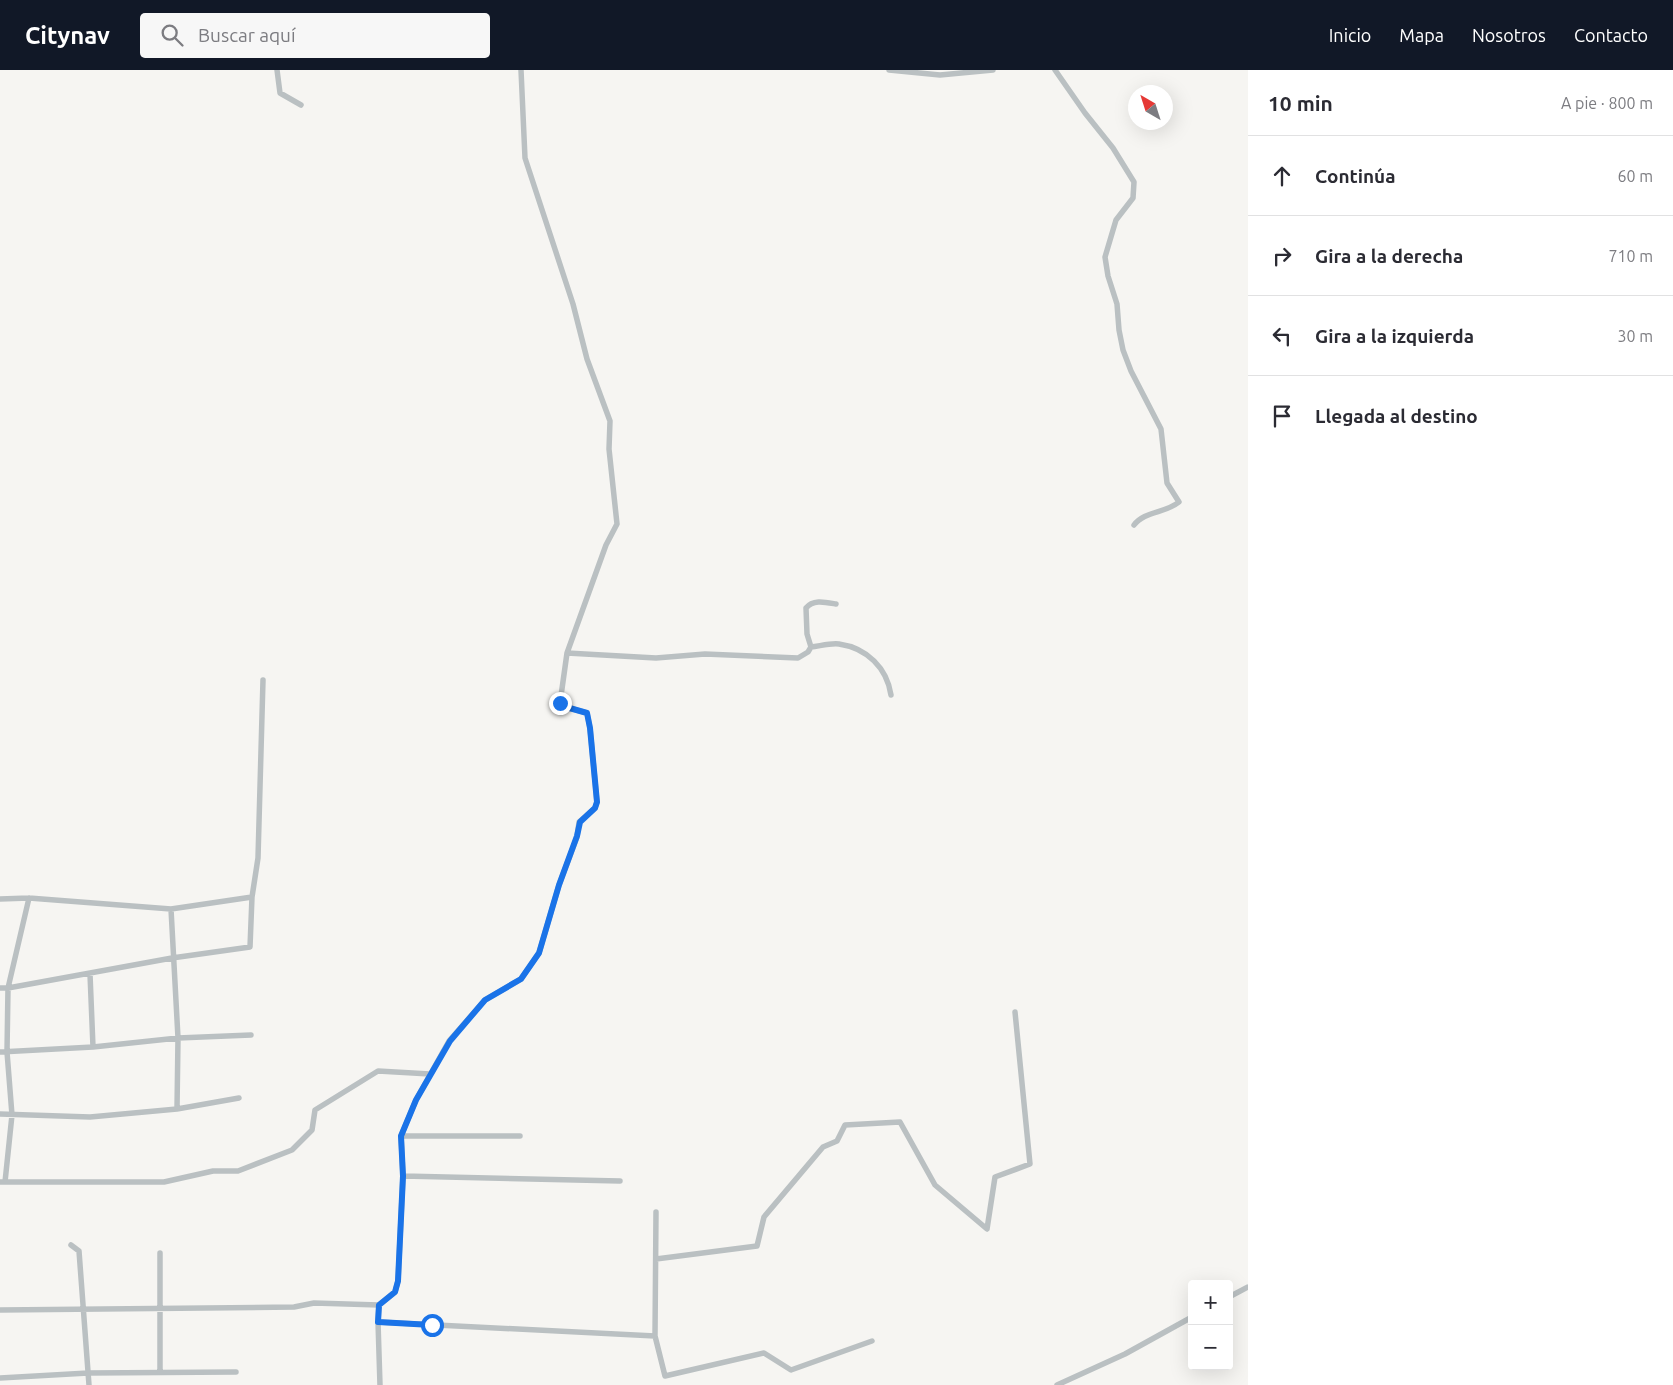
<!DOCTYPE html>
<html lang="es">
<meta charset="utf-8">
<style>
body{margin:0;font-family:Ubuntu,sans-serif;background:#f7f7f7;color:#2b2b33}
.controls{position:absolute;right:15px;bottom:15px;display:grid;overflow:hidden;border-radius:5px;box-shadow:0 5px 20px #0002}
.controls button{width:45px;height:45px;display:grid;place-items:center;padding:0;border:0;border-bottom:1px solid #e1e1e2;background:#fff;color:#2b2b33;font:25px sans-serif}
.compass{position:absolute;left:1128px;top:15px;width:45px;height:45px;border-radius:50%;background:#fff;box-shadow:0 5px 20px #0002;rotate:321deg}
.stop{position:absolute;width:15px;height:15px;margin:-11px;border:4px solid #1a73e8;border-radius:50%;background:#fff}
.stop.end{background:#1a73e8;border-color:#fff;box-shadow:0 1px 5px #0008}
.list{margin:0;padding:0;list-style:none}
h2{display:flex;justify-content:space-between;align-items:center;height:65px;margin:0;padding:0 20px;font-size:21px}
h2 small{font-size:16px;font-weight:400;color:#7c7c81}
.list li{display:grid;grid-template-columns:32px 1fr auto;gap:15px;align-items:center;box-sizing:border-box;height:80px;padding:0 20px;border-top:1px solid #e1e1e2}
.list b{display:block;font-size:19px;white-space:nowrap}
.list em{font-size:16px;font-style:normal;color:#7c7c81}
.icon{flex:none;width:28px;height:28px;fill:none;stroke:currentColor;stroke-width:2;stroke-linecap:round;stroke-linejoin:round}
.map{position:relative;flex:none;width:1248px;height:1315px;overflow:hidden}
header{display:flex;align-items:center;gap:30px;box-sizing:border-box;height:70px;padding:0 25px;background:#111827;color:#fff}
header strong{font-size:24px}
nav{display:flex;gap:28px;margin-inline-start:auto;font-size:18px}
.search{width:350px;height:45px;background:#f7f7f7;display:flex;align-items:center;gap:12px;box-sizing:border-box;padding:0 18px;border-radius:5px;color:#7c7c81;font-size:19px}
main{display:flex}
aside{flex:1;background:#fff}
.map>svg:first-child{display:block}
.lines{fill:none;stroke-linecap:round;stroke-linejoin:round}
.street{stroke:#bac0c2;stroke-width:5.5}
.route{stroke:#1a73e8;stroke-width:6}
</style>
<header>
<strong>Citynav</strong>
<div class="search"><svg class="icon" aria-label="search" viewBox="0 0 24 24"><circle cx="10" cy="10" r="6"/><path d="M15 15l6 6"/></svg>Buscar aquí</div>
<nav><a>Inicio</a><a>Mapa</a><a>Nosotros</a><a>Contacto</a></nav>
</header>
<main>
<div class="map">
<svg width="1248" height="1315" viewBox="0 0 1248 1315">
<rect width="100%" height="100%" fill="#f6f5f2"/>
<g class="lines">
<path class="street" d="M 277,0 L 280,23 L 301,35
M 889,0 L 940,5 L 993,0
M 1055,0 L 1085,43 L 1113,78 L 1134,112 L 1133,128 L 1116,150 L 1105,187 L 1108,206 L 1117,234 L 1119,260 L 1123,280 L 1131,301 L 1161,359 L 1167,413 L 1179,432 C 1166,443 1144,441 1134,455
M 811,577 L 807,564 L 806,538 C 813,529 825,532 836,534
M 567,583 L 656,588 L 705,584 L 798,588 L 808,582 L 811,577 C 820,576 830,573 839,574 C 867,578 887,598 891,625
M 0,829 L 29,828 L 171,839 L 252,827
M 171,839 L 178,968 L 177,1039
M 90,904 L 93,977
M 0,918 L 8,918 L 172,888 L 250,877 L 252,827 L 258,788 L 263,610
M 0,982 L 93,977 L 178,968 L 251,965
M 0,1044 L 90,1047 L 177,1039 L 239,1028
M 401,1066 L 520,1066
M 403,1106 L 620,1111
M 0,1112 L 164,1112 L 213,1101 L 238,1101 L 292,1080 L 312,1060 L 315,1040 L 378,1001 L 430,1004
M 5,1112 L 12,1045 L 7,982 L 8,918 L 29,828
M 656,1142 L 655,1266 L 665,1306 L 764,1283 L 791,1300 L 872,1271
M 71,1175 L 79,1181 L 89,1315
M 656,1189 L 757,1176 L 764,1147 L 823,1077 L 837,1071 L 845,1055 L 900,1052 L 935,1115 L 987,1159 L 995,1107 L 1030,1094 L 1015,942
M 1229,1227 L 1248,1217
M 0,1240 L 294,1237 L 314,1233 L 379,1235
M 378,1252 L 655,1266
M 160,1302 L 160,1183
M 0,1308 L 88,1303 L 236,1302
M 380,1315 L 378,1252 L 379,1235 L 395,1222 L 398,1211 L 403,1106 L 401,1066 L 416,1030 L 449,971 L 485,930 L 521,909 L 539,883 L 559,815 L 577,767 L 579,752 L 595,738 L 597,732 L 590,658 L 587,643 L 566,637 L 560,633 L 567,583 L 606,475 L 617,454 L 609,379 L 610,351 L 587,289 L 573,234 L 525,88 L 521,0
M 1057,1315 L 1125,1284 L 1192,1247"/>
</g>
<g class="lines">
<path class="route" d="M 432,1255 L 378,1252 L 379,1235 L 395,1222 L 398,1211 L 403,1106 L 401,1066 L 416,1030 L 450,971 L 485,930 L 521,909 L 539,883 L 559,815 L 577,766 L 580,752 L 595,738 L 597,732 L 590,658 L 587,643 L 566,637 L 560,633"/>
</g>
</svg>
<div class="controls">
<button>+</button>
<button>−</button>
</div>
<svg class="compass" viewBox="-18 -18 36 36"><path d="M0-13l5 13h-10z" fill="#e53935"/><path d="M0 13l5-13h-10z" fill="#7c7c81"/></svg>
<div class="stop" style="left:432px;top:1255px"></div>
<div class="stop end" style="left:560px;top:633px"></div>
</div>
<aside>
<h2>10 min<small>A pie · 800 m</small></h2>
<ul class="list">
<li><svg class="icon" aria-label="ahead" viewBox="0 0 24 24"><path d="M12 20V5M6 11l6-6 6 6"/></svg><div><b>Continúa</b></div><em>60 m</em></li>
<li><svg class="icon" aria-label="right" viewBox="0 0 24 24"><path d="M7 20v-9h11M14 6l5 5-5 5"/></svg><div><b>Gira a la derecha</b></div><em>710 m</em></li>
<li><svg class="icon" aria-label="left" viewBox="0 0 24 24"><path d="M17 20v-9H6M10 6l-5 5 5 5"/></svg><div><b>Gira a la izquierda</b></div><em>30 m</em></li>
<li><svg class="icon" aria-label="arrive" viewBox="0 0 24 24"><path d="M6 21V4h12l-3 4 3 4H6"/></svg><div><b>Llegada al destino</b></div></li>
</ul>
</aside>
</main>
